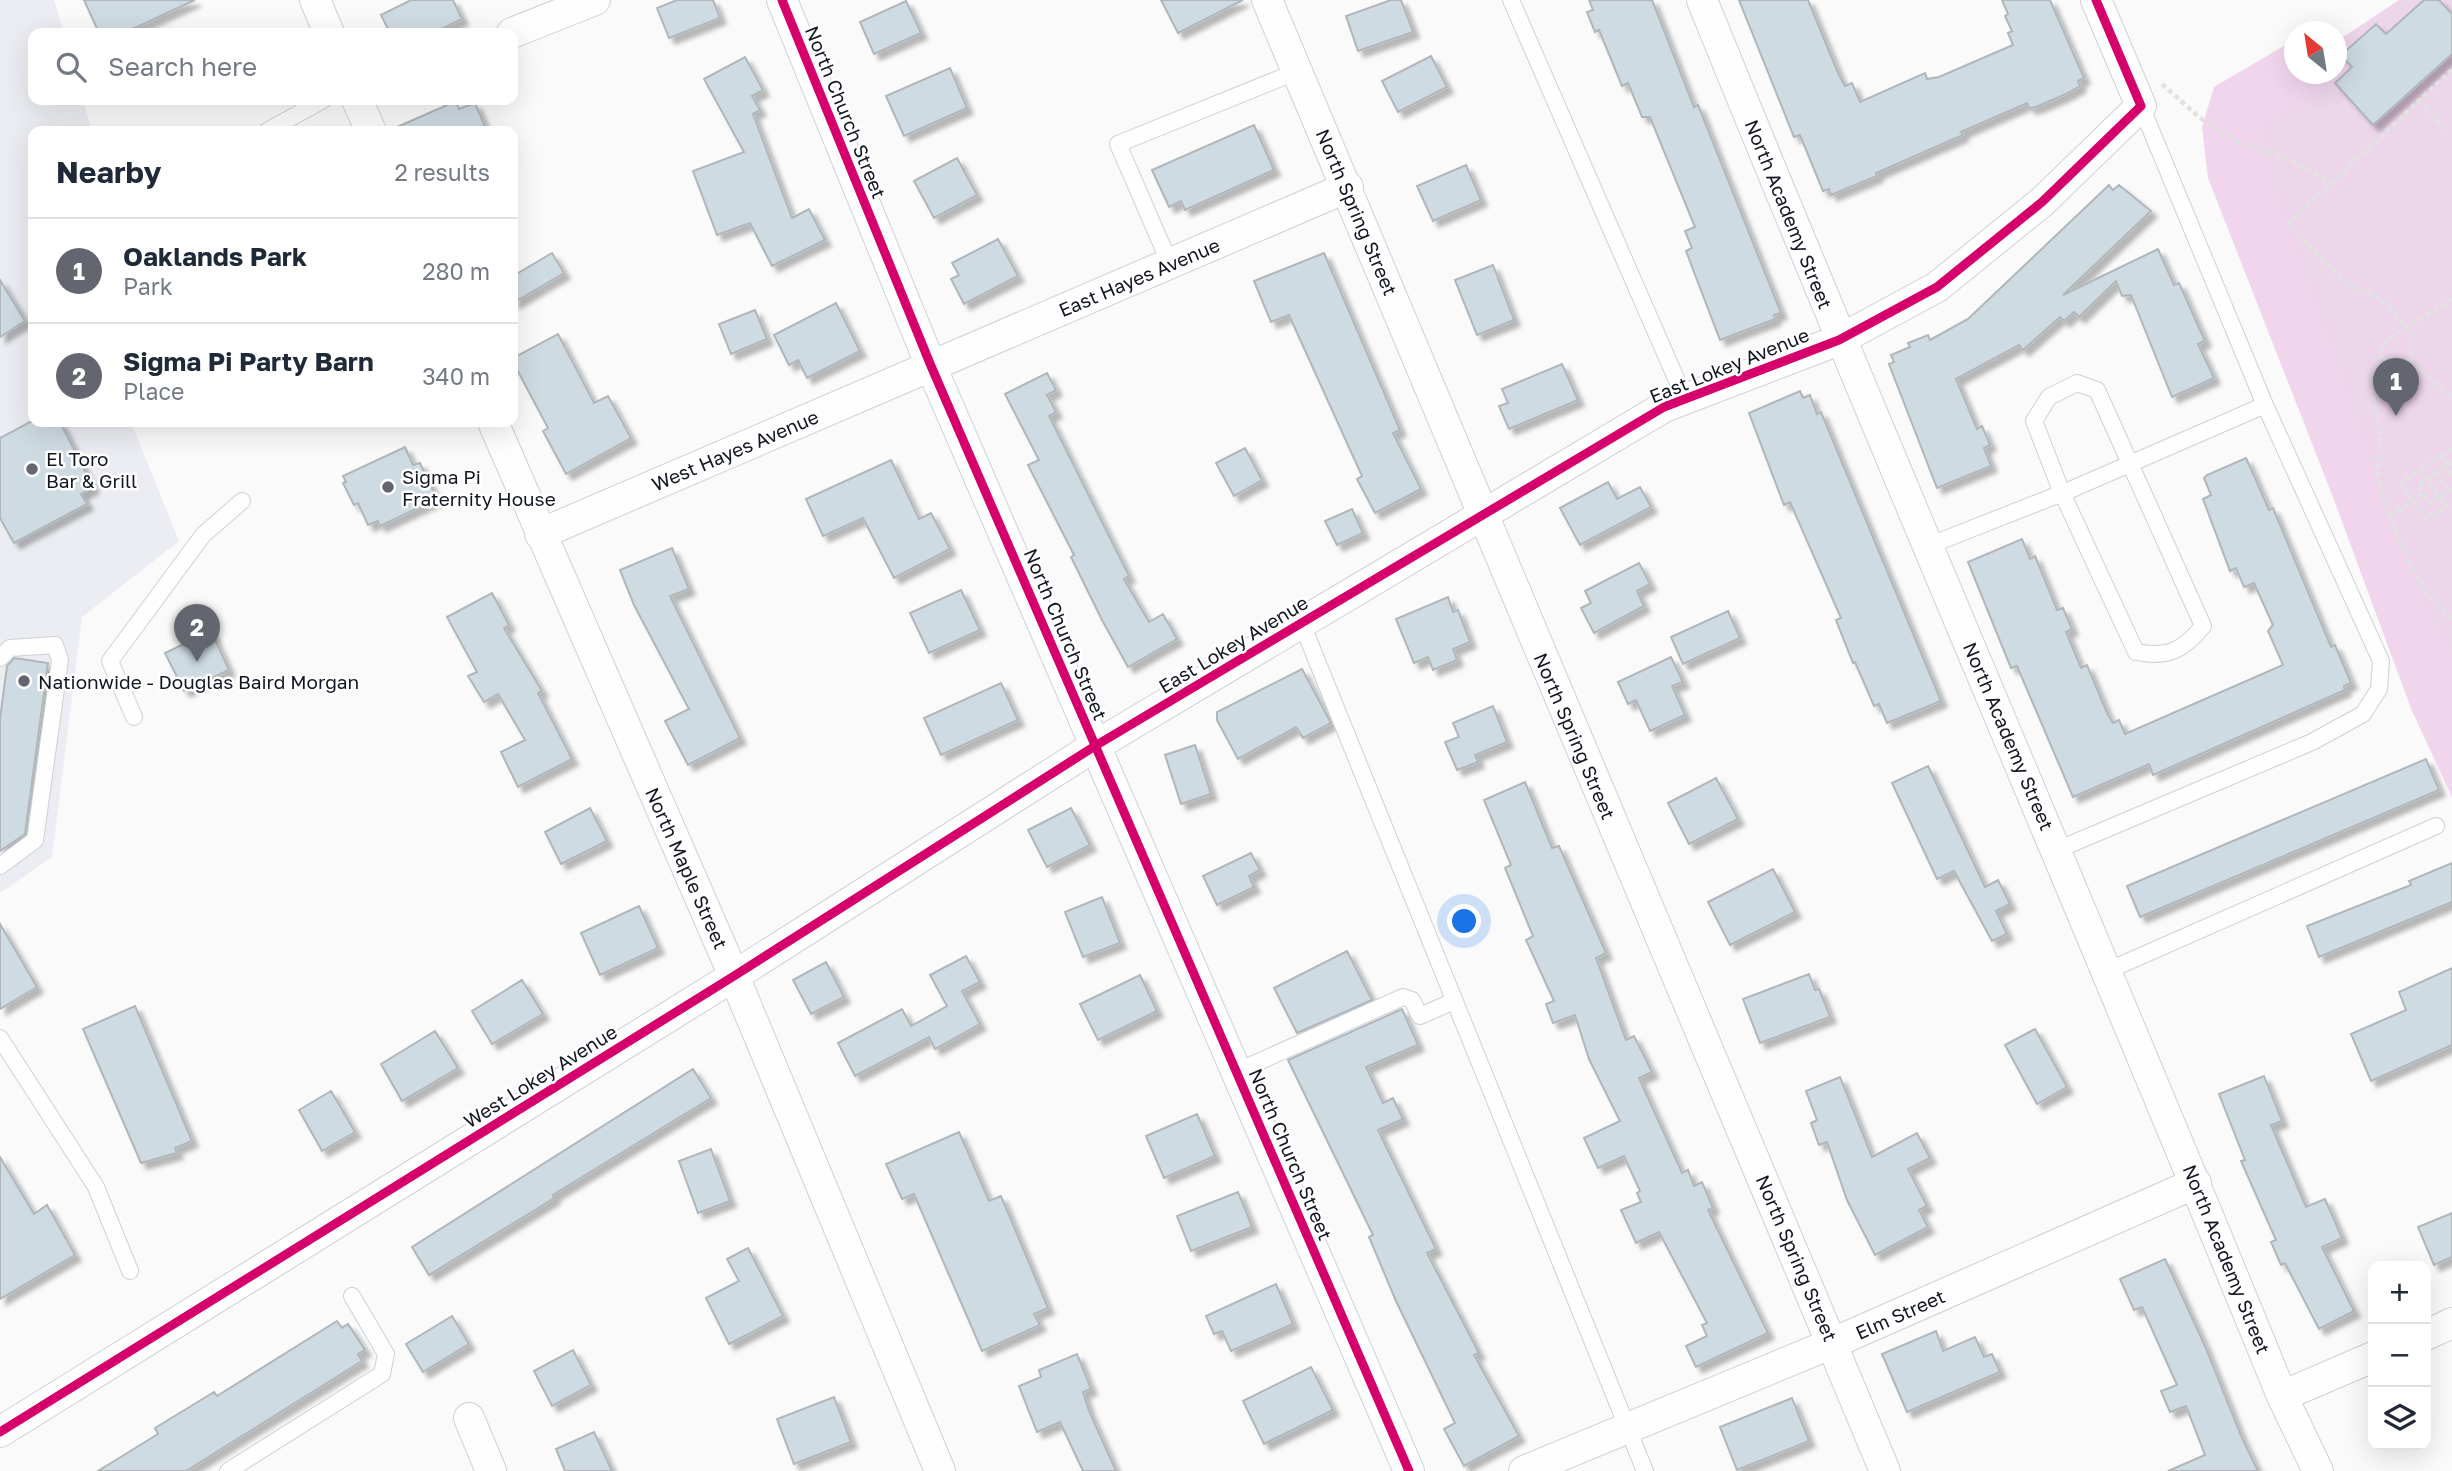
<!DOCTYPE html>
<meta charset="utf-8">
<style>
body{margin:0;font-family:"Golos Text",sans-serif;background:#f2f2f3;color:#1f2937}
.controls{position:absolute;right:21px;bottom:21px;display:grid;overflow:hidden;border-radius:14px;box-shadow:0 7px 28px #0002}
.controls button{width:63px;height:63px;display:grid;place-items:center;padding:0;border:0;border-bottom:2px solid #e0e1e3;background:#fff;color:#1f2937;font:35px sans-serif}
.compass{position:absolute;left:2284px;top:21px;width:63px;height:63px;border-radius:50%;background:#fff;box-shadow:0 7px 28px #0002;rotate:330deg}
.you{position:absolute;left:1465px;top:922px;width:24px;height:24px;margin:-18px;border:5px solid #fff;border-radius:50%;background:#1a73e8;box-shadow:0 0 0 10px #1a73e833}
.badge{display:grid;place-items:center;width:46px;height:46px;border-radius:50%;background:#63666e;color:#fff;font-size:23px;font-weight:700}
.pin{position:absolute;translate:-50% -58px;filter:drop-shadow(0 2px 4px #0008)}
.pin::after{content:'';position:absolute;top:37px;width:24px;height:21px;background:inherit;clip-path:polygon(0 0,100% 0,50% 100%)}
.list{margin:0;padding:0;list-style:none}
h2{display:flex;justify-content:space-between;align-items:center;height:91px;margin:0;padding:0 28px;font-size:30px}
h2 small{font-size:23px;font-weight:400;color:#747a83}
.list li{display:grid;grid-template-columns:46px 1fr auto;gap:21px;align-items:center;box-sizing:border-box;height:105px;padding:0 28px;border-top:2px solid #e0e1e3}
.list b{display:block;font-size:26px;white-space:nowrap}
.list p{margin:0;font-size:23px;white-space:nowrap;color:#747a83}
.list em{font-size:23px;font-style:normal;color:#747a83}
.icon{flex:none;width:38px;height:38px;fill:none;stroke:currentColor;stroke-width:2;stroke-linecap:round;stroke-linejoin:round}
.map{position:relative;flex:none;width:2452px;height:1471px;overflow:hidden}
.search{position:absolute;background:#fff;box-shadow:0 7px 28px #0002;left:28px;top:28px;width:490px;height:77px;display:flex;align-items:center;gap:18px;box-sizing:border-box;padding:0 24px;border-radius:14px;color:#747a83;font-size:26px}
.panel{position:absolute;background:#fff;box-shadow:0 7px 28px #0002;left:28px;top:126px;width:490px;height:301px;border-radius:14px}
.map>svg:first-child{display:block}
.built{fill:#ebedf2}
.green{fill:#edd5ea}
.forest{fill:#f1d5ed}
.building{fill:#cfdbe2;stroke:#b0b6ba;stroke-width:2;filter:url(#shadow)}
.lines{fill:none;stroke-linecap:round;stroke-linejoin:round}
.lane-casing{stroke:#cdd0d6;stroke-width:18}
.street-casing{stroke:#cdd0d6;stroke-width:32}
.path{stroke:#e2e2e2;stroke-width:4.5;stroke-dasharray:5 3.5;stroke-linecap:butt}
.lane{stroke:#fefefe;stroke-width:16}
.street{stroke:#fefefe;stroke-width:30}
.cycleway-casing{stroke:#fff;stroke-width:13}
.cycleway{stroke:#d6006c;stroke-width:9}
.poi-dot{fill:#63666e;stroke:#fff;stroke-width:2.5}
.labels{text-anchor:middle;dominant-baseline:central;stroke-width:5;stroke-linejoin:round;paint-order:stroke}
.street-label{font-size:19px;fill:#121622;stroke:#fff}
.poi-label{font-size:19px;fill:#121622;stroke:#fff;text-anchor:start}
</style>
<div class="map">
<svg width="2452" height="1471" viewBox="0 0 2452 1471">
<defs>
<filter id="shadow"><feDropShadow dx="6" dy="6" stdDeviation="2" flood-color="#0004"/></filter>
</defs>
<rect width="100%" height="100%" fill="#fafafa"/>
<path class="built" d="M 0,0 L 54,0 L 64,33 L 33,33 L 33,100 L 83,100 L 92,131 L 33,131 L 33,422 L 131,422 L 179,541 L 82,617 L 52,857 L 0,893 Z"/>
<path class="green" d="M 2399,0 L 2452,0 L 2452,720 L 2226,113 L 2294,74 L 2336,74 L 2337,41 Z"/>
<path class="forest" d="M 2337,33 L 2353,44 L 2341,55 L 2352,67 L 2335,83 L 2258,128 L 2271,186 L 2343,381 L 2390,531 L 2421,602 L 2452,655 L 2452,797 L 2412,711 L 2331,492 L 2208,178 L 2202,127 L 2214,87 L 2294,40 L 2294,74 L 2336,74 Z"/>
<path class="building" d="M 84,0 L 195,0 L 124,33 L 99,33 Z
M 411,0 L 453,0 L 462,19 L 433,33 L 390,33 L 381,15 Z
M 677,0 L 713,0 L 720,18 L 669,38 L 657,8 Z
M 1161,0 L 1243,0 L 1178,33 Z
M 1391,0 L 1401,0 L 1413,32 L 1358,51 L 1346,16 Z
M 1589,0 L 1652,0 L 1694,107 L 1698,105 L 1781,313 L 1774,315 L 1775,319 L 1720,340 L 1686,251 L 1692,248 L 1685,231 L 1695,227 L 1650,117 L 1642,117 L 1628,83 L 1622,86 L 1599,30 L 1595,32 L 1587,12 L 1593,10 Z
M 1739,0 L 1808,0 L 1838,73 L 1845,86 L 1852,83 L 1860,102 L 1925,73 L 1927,79 L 1939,77 L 2013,45 L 2008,33 L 2012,31 L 2005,16 L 2008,14 L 2002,0 L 2050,0 L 2084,78 L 2078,81 L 2080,86 L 2066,94 L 2036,107 L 2029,108 L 2027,103 L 1961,132 L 1963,135 L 1876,173 L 1877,176 L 1831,195 L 1829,189 L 1823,191 L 1800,135 L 1794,137 Z
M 2424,0 L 2439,0 L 2452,14 L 2452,54 L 2373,125 L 2335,83 L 2352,67 L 2341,55 L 2376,24 L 2386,34 Z
M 906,1 L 921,33 L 874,54 L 860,22 Z
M 1431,56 L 1447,87 L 1398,112 L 1382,81 Z
M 745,57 L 763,90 L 752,96 L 760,110 L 753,114 L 792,218 L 809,209 L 825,240 L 772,266 L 750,223 L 717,235 L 693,171 L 744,152 L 704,79 Z
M 950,68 L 967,108 L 904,136 L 886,96 Z
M 456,101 L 459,109 L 475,103 L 487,131 L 388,131 Z
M 1254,125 L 1274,170 L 1185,210 L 1181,201 L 1169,207 L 1152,170 Z
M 957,158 L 977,195 L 934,218 L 914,181 Z
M 1466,165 L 1481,200 L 1433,221 L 1417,186 Z
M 2109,185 L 2113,190 L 2119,185 L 2151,211 L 2063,295 L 2158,249 L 2174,285 L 2179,283 L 2205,341 L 2198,344 L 2214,378 L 2172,397 L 2131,295 L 2122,296 L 2116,281 L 2079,317 L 2074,312 L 2064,321 L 2060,317 L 2023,350 L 2019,345 L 1956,379 L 1977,429 L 1982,426 L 1990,445 L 1984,448 L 1991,466 L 1937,488 L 1889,364 L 1894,362 L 1891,355 L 1910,347 L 1908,343 L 1928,335 L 1930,340 L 1968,319 Z
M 998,239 L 1018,276 L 964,304 L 951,279 L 959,275 L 952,263 Z
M 552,253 L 564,273 L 513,303 L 513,276 Z
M 1324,253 L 1400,430 L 1393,433 L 1421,489 L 1375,513 L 1357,479 L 1362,476 L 1289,315 L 1271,322 L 1254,281 Z
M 1493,265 L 1514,320 L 1477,335 L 1455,280 Z
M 0,280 L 25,321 L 0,337 Z
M 836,303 L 860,351 L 807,378 L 798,360 L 789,365 L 774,335 Z
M 755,310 L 767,339 L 731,354 L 719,324 Z
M 558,334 L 594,403 L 608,396 L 631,438 L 566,474 L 543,431 L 548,428 L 513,362 L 513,358 Z
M 1562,364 L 1578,400 L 1509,429 L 1499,406 L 1508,403 L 1502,389 Z
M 1047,373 L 1056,390 L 1047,395 L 1056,412 L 1049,416 L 1129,576 L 1124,579 L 1149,622 L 1163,614 L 1177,639 L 1128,667 L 1102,620 L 1071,557 L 1074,555 L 1028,465 L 1039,460 L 1005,394 Z
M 1800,391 L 1803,398 L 1810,395 L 1817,414 L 1821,412 L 1941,701 L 1887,723 L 1879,704 L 1874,706 L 1855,662 L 1853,663 L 1836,620 L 1841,618 L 1790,502 L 1784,505 L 1749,413 Z
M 30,422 L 60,422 L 93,487 L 81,494 L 87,504 L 14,543 L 0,518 L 0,438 Z
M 405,447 L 413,465 L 420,463 L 437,499 L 380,526 L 378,521 L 368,525 L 358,503 L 354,505 L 343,483 L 346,482 L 343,476 Z
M 1245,448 L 1262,480 L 1234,496 L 1216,463 Z
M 2246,458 L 2269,510 L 2273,508 L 2331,647 L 2335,645 L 2351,683 L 2344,686 L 2345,690 L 2153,775 L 2149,764 L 2073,797 L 2017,666 L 2011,668 L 1968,562 L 2022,539 L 2030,559 L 2035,556 L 2057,610 L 2063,608 L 2072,629 L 2066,632 L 2081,668 L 2087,665 L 2107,713 L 2113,723 L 2119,720 L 2125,734 L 2283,665 L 2268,631 L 2273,625 L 2254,583 L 2244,587 L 2236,568 L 2230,571 L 2203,499 L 2211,495 L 2204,478 L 2207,475 Z
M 891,460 L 919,519 L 931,513 L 950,549 L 894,578 L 863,518 L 823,536 L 806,499 Z
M 1608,482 L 1617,499 L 1640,487 L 1651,507 L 1580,545 L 1560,508 Z
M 1352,509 L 1363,533 L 1337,545 L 1325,521 Z
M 672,548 L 689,589 L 670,596 L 740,738 L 688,765 L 665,721 L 689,709 L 634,605 L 620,570 Z
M 1639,563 L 1650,584 L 1637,591 L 1644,606 L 1594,633 L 1581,608 L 1591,603 L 1585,591 Z
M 961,590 L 980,630 L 929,653 L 910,613 Z
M 492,593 L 509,625 L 504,628 L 542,691 L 538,693 L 572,759 L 518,787 L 501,752 L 525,740 L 498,694 L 484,702 L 468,676 L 477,672 L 447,617 Z
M 1448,597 L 1453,612 L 1458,610 L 1470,642 L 1453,649 L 1457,660 L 1433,670 L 1428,657 L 1414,663 L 1396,619 Z
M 1728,611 L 1740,638 L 1683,664 L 1671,637 Z
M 211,631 L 229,670 L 184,691 L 165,653 Z
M 1671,657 L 1683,682 L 1672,686 L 1685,715 L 1650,731 L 1636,700 L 1628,704 L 1618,682 Z
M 14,658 L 48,663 L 25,834 L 0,851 L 0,719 L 7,666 Z
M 1302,669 L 1331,723 L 1303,738 L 1296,727 L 1238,759 L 1217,720 L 1217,712 Z
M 1001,683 L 1018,720 L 941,755 L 924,718 Z
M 1493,706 L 1507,742 L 1475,755 L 1478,762 L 1457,770 L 1445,742 L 1459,737 L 1453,723 Z
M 1195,745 L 1211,794 L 1181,804 L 1165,755 Z
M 2426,759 L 2439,790 L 2140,917 L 2127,886 Z
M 1928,766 L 1985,887 L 1998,880 L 2010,904 L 1996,911 L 2007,934 L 1992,941 L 1954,871 L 1937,879 L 1892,783 Z
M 1716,778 L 1738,819 L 1689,844 L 1668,803 Z
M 1525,782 L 1552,848 L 1559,846 L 1606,953 L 1596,958 L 1626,1040 L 1634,1036 L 1652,1072 L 1639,1078 L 1682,1173 L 1688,1170 L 1694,1186 L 1702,1182 L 1713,1208 L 1708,1210 L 1768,1333 L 1696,1367 L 1686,1346 L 1707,1336 L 1702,1325 L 1707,1323 L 1659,1232 L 1636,1243 L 1621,1210 L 1641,1202 L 1637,1193 L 1640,1191 L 1624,1156 L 1598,1168 L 1584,1138 L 1620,1121 L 1589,1059 L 1575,1015 L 1553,1023 L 1546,1004 L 1554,1001 L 1526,940 L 1533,936 L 1505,868 L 1511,865 L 1484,800 Z
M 590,808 L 607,841 L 561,864 L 545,832 Z
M 1071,808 L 1090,845 L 1047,867 L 1028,830 Z
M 1251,853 L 1260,870 L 1249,876 L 1254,887 L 1217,905 L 1203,876 Z
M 2452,863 L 2452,902 L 2319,957 L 2307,926 L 2411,885 L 2409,881 Z
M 1773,869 L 1795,912 L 1730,945 L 1708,902 Z
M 1102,897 L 1120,943 L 1083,957 L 1065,912 Z
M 639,906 L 658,948 L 600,975 L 581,933 Z
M 0,924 L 37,987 L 0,1009 Z
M 1347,951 L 1372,1000 L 1297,1033 L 1274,988 Z
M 966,956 L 980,982 L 962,991 L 980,1024 L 935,1049 L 929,1037 L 855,1076 L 838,1043 L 902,1009 L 911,1026 L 947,1006 L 930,975 Z
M 826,962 L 844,997 L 811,1014 L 793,980 Z
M 2452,968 L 2452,1045 L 2371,1081 L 2351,1034 L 2406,1010 L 2399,992 Z
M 1809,974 L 1815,990 L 1819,989 L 1830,1017 L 1760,1043 L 1743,999 Z
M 1140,975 L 1157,1011 L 1098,1040 L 1080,1004 Z
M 522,980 L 543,1014 L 492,1044 L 472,1011 Z
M 135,1006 L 192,1141 L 175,1148 L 177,1153 L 141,1163 L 83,1029 Z
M 1402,1009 L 1418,1045 L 1366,1067 L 1383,1103 L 1393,1098 L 1403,1119 L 1378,1130 L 1436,1249 L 1427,1253 L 1479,1353 L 1474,1355 L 1519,1436 L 1464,1466 L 1444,1429 L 1455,1423 L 1396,1301 L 1369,1237 L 1373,1235 L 1288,1060 Z
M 2035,1029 L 2067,1087 L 2037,1104 L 2005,1045 Z
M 435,1031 L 458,1068 L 402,1101 L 381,1064 Z
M 693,1069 L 711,1098 L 553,1195 L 554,1198 L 535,1210 L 429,1275 L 412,1247 Z
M 2264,1076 L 2282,1121 L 2271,1125 L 2306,1207 L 2325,1199 L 2342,1238 L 2322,1247 L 2354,1311 L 2319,1329 L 2285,1263 L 2281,1265 L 2271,1242 L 2276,1240 L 2241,1161 L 2245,1160 L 2219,1094 Z
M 1840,1077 L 1872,1157 L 1917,1133 L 1930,1158 L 1908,1169 L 1927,1206 L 1919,1210 L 1928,1227 L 1875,1255 L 1847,1200 L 1827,1142 L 1819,1145 L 1811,1123 L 1817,1120 L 1806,1091 Z
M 331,1091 L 355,1132 L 322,1151 L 299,1110 Z
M 1197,1114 L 1215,1156 L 1164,1178 L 1146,1136 Z
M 959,1132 L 989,1201 L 1001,1196 L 1048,1308 L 1034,1314 L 1040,1325 L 982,1351 L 914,1194 L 902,1199 L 886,1164 Z
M 711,1149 L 730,1201 L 698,1213 L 679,1161 Z
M 0,1157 L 34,1214 L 47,1205 L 75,1255 L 0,1299 Z
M 1238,1192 L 1252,1227 L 1191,1251 L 1177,1216 Z
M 2452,1213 L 2452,1257 L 2434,1265 L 2418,1227 Z
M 748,1248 L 783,1316 L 729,1344 L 706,1298 L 739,1281 L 727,1259 Z
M 2165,1259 L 2205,1346 L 2242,1438 L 2258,1471 L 2168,1471 L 2205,1455 L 2186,1406 L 2170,1412 L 2161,1391 L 2177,1385 L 2142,1307 L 2134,1310 L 2120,1279 Z
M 1276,1284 L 1293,1324 L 1231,1351 L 1222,1331 L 1214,1334 L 1206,1316 Z
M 452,1316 L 469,1344 L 423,1372 L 406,1344 Z
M 337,1321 L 342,1328 L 348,1324 L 365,1350 L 358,1354 L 362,1361 L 186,1471 L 98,1471 L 158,1434 L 155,1428 L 214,1392 L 217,1396 Z
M 1936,1331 L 1943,1351 L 1975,1337 L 1984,1357 L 1992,1354 L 2000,1372 L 1907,1412 L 1882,1354 Z
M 573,1350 L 591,1385 L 552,1406 L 534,1371 Z
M 1077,1354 L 1091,1389 L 1083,1392 L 1089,1411 L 1116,1471 L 1083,1471 L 1060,1422 L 1037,1432 L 1019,1386 L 1041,1377 L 1039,1370 Z
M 1311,1367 L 1333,1410 L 1264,1444 L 1243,1401 Z
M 834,1397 L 851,1442 L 794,1464 L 777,1419 Z
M 1792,1398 L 1809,1441 L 1737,1470 L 1720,1427 Z
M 594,1432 L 612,1471 L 565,1471 L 556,1449 Z"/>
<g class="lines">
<defs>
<path id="lane" d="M 1511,0 L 1685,399
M 2141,106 L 2265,405
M 267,131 L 323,100
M 1170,264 L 1118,144 L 1298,71
M 2077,383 L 2097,390 L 2203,626 C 2183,651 2167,658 2136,652 L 2062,493 L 2034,421 L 2049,397 Z
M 1928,546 L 2070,490 L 2265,405 L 2381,661 L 2379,689 L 2363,714 L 2312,742 L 2057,850
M 1302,624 L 1645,1471
M 0,658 L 10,648 L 55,645 L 60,660 L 35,840 L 0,866
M 134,717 L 110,661 L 203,535 L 242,501
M 2107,971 L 2436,826
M 0,1038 L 96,1187 L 130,1271
M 1236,1072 L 1403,997 L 1412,1000 L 1420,1016 L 1454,1001
M 228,1471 L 382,1374 L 386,1354 L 352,1296"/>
<path id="street" d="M 315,0 L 329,33
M 782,0 L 931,366 L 1409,1471
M 1267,0 L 1885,1471
M 1702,0 C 1891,467 2092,929 2282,1396 L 2318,1471
M 512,33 L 595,0
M 357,100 L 371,131
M 493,422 L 734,976 L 940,1471
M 540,534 L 1348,187
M 2426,1335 L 2452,1323
M 2282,1396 L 2373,1357
M 469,1418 L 491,1471
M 0,1432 L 734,976 L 1095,746 L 1664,407 L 1839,340 L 1937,287 L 2042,202 L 2141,106 L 2096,0
M 1524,1471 L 1833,1343 L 2196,1183"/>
</defs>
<use href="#lane" class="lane-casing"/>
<use href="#street" class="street-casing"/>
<path class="path" d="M 2452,70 L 2288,224 L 2346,284 L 2379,298 L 2391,308 L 2411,335 L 2411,361 L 2452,398
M 2162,84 L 2199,117 L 2234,141 L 2287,158 L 2332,183
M 2419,101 L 2446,130
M 2452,299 L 2385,342 L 2371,385 L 2380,436 L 2378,473 L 2383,498 L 2410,565 L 2425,591 L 2452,619
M 2381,357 L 2411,361
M 2452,449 L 2401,482 L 2426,519 L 2452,503
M 2440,456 L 2452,475
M 2452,462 L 2418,485 L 2430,503 L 2452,489
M 2421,469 L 2445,507
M 2436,473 L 2449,491
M 2390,516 L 2423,494"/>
<use href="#lane" class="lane"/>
<use href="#street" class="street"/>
<defs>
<path id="cycleway" d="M 782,0 L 931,366 L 1409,1471
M 0,1432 L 734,976 L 1095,746 L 1664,407 L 1839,340 L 1937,287 L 2042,202 L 2141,106 L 2096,0"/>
</defs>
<use href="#cycleway" class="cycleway-casing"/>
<use href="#cycleway" class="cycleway"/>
</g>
<g class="poi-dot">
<circle cx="32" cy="469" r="7"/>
<circle cx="388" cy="487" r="7"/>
<circle cx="24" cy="681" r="7"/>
</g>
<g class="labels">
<g class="street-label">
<text transform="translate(846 112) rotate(68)">North Church Street</text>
<text transform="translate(1357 212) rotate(67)">North Spring Street</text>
<text transform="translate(1789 214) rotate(68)">North Academy Street</text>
<text transform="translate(1139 277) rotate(-23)">East Hayes Avenue</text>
<text transform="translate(1729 365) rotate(-22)">East Lokey Avenue</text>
<text transform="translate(735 450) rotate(-23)">West Hayes Avenue</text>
<text transform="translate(1066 634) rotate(67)">North Church Street</text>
<text transform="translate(1233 644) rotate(-31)">East Lokey Avenue</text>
<text transform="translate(1575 736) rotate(67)">North Spring Street</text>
<text transform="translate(2009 736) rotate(67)">North Academy Street</text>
<text transform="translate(687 868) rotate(66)">North Maple Street</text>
<text transform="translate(540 1076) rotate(-32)">West Lokey Avenue</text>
<text transform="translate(1291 1154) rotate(67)">North Church Street</text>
<text transform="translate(1797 1258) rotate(67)">North Spring Street</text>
<text transform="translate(2227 1259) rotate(68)">North Academy Street</text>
<text transform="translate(1900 1314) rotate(-24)">Elm Street</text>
</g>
<g class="poi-label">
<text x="46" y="458">El Toro<tspan x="46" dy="22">Bar &amp; Grill</tspan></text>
<text x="402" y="476">Sigma Pi<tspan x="402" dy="22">Fraternity House</tspan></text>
<text x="38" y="681">Nationwide - Douglas Baird Morgan</text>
</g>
</g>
</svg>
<div class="controls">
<button>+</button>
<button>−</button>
<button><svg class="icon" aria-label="layers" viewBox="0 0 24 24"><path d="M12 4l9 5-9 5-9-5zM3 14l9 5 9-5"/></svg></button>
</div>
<svg class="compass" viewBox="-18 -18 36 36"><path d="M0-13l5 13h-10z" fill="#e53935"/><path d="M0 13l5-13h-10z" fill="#747a83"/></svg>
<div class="you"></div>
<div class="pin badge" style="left:2396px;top:416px">1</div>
<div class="pin badge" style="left:197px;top:662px">2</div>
<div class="search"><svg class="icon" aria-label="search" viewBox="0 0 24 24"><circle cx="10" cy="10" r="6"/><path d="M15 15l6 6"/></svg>Search here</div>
<section class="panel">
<h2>Nearby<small>2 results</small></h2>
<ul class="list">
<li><span class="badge">1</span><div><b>Oaklands Park</b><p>Park</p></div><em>280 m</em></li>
<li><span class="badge">2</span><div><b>Sigma Pi Party Barn</b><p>Place</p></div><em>340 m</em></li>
</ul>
</section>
</div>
